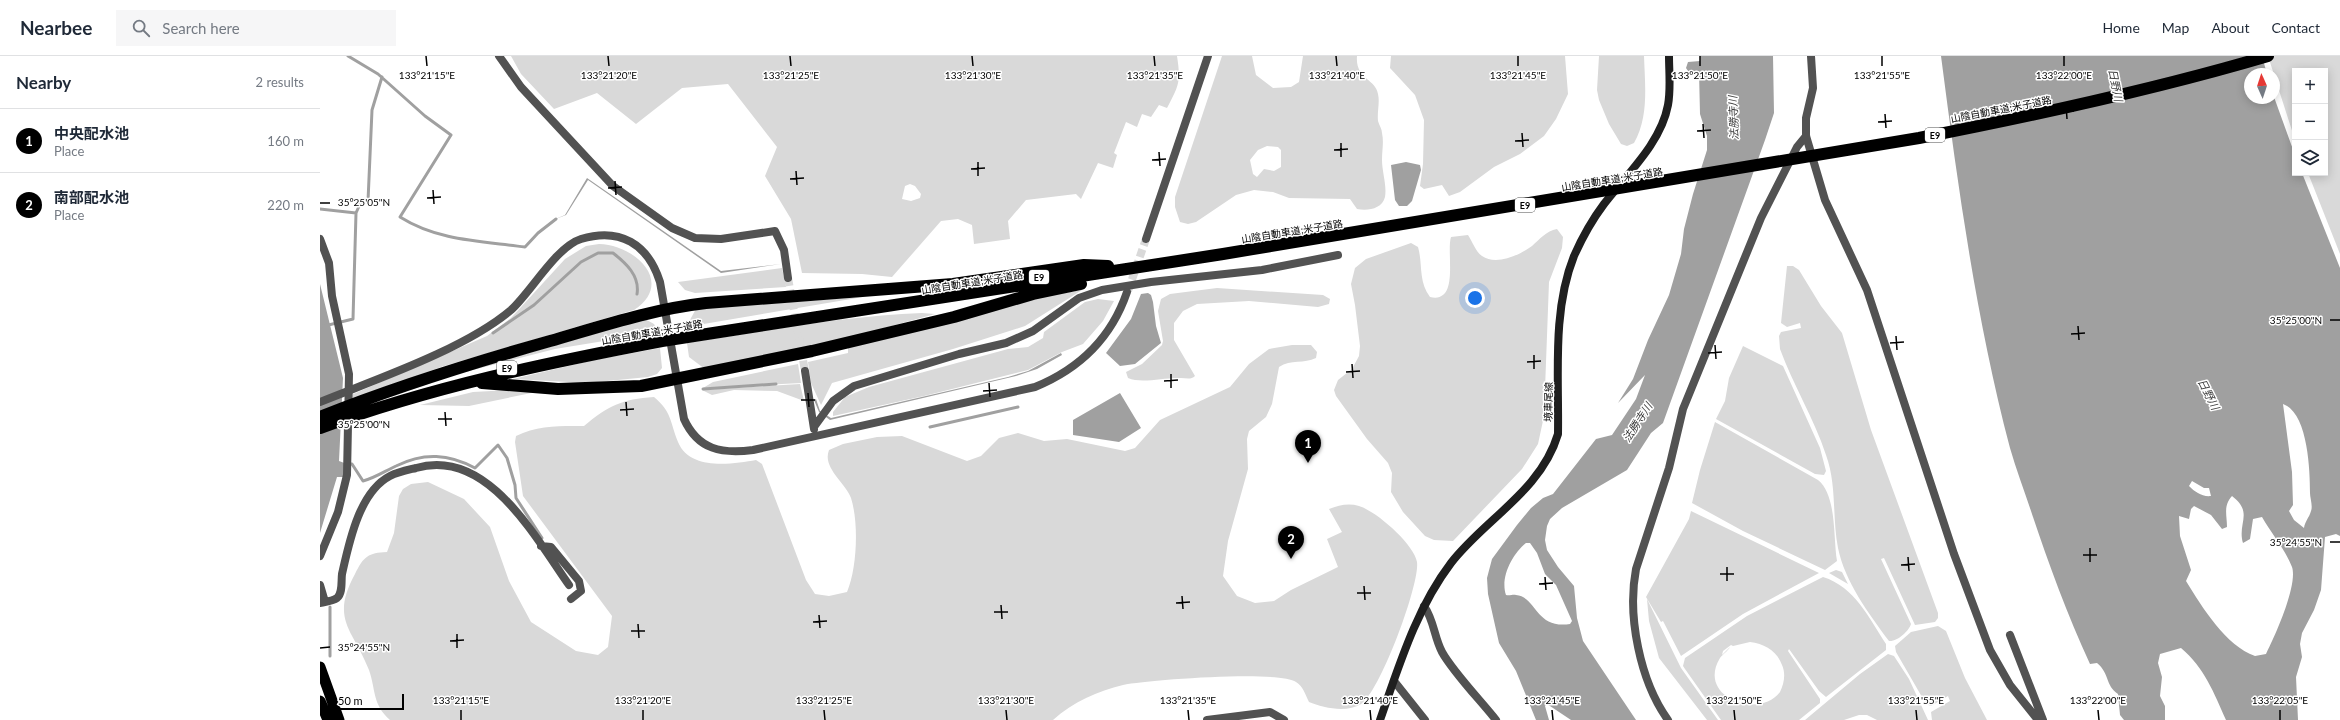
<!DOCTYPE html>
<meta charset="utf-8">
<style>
body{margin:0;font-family:Lato,"Noto Sans JP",sans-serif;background:#f6f6f7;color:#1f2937}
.controls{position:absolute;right:12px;top:12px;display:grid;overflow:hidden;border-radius:0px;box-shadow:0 2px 10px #0003}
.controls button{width:36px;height:36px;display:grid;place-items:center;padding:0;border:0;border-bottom:1px solid #e0e1e3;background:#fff;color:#1f2937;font:20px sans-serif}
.compass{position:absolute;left:1924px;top:12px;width:36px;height:36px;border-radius:50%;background:#fff;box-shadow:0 2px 10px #0003;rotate:357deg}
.scale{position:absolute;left:12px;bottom:10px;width:72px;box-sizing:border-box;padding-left:4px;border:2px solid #000;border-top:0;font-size:11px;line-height:14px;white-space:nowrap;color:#000;-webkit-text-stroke:3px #fff;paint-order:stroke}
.you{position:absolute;left:1155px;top:242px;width:14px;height:14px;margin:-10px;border:3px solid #fff;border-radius:50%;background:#1a73e8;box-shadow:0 0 0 6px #1a73e833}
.badge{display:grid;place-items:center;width:26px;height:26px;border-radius:50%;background:#000;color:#fff;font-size:13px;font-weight:700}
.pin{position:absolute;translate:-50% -33px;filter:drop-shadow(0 1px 2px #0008)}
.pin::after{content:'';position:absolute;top:21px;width:14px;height:12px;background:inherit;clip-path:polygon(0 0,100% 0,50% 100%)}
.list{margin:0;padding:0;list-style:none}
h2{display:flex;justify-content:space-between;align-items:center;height:52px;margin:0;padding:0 16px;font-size:17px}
h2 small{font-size:13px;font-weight:400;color:#747a83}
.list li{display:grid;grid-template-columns:26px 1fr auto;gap:12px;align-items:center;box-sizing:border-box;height:64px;padding:0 16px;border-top:1px solid #e0e1e3}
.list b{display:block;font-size:15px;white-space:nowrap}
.list p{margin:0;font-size:13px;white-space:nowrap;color:#747a83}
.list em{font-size:13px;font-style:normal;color:#747a83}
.icon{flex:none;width:22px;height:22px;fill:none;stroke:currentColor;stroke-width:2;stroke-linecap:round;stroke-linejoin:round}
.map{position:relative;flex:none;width:2020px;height:664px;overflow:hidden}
header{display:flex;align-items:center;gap:24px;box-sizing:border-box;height:56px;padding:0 20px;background:#fff;border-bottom:1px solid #e0e1e3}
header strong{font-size:19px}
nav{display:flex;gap:22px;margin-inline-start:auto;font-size:14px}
.search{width:280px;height:36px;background:#f6f6f7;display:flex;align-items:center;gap:10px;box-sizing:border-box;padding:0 14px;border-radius:0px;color:#747a83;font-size:15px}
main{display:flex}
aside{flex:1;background:#fff}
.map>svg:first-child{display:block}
.green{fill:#d9d9d9;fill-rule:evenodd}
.water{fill:#a0a0a0;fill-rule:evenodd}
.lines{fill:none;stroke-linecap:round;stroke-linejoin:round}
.stream{stroke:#a0a0a0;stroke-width:3}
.minor-tunnel{stroke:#d9d9d9;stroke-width:8;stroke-dasharray:8 4;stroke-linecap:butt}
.tertiary-tunnel{stroke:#d9d9d9;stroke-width:8;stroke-dasharray:8 4;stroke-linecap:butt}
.minor{stroke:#525252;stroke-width:8}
.tertiary{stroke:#525252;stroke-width:8}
.secondary{stroke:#1f1f1f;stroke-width:8}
.trunk{stroke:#000;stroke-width:11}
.motorway{stroke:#000;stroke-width:12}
.ticks{fill:none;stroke:#000;stroke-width:1.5}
.labels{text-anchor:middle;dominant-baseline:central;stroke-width:3;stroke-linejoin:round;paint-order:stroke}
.shield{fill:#fff;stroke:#4c4c4c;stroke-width:1}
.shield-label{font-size:9px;font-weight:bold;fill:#000}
.street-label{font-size:10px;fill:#000;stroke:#fff}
.water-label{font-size:11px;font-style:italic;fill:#414141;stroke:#fff}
.ticks-label{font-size:10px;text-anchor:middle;fill:#000;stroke:#fff;stroke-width:3;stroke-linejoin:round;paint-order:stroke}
</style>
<header>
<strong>Nearbee</strong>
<div class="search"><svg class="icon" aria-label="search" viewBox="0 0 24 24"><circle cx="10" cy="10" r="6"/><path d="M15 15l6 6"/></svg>Search here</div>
<nav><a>Home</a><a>Map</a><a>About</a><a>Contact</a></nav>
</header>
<main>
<aside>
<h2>Nearby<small>2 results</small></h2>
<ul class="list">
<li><span class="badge">1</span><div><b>中央配水池</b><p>Place</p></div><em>160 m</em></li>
<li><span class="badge">2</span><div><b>南部配水池</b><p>Place</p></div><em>220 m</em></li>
</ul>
</aside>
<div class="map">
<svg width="2020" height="664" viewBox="0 0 2020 664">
<rect width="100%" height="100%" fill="#fff"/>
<path class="green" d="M 191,0 L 857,0 C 861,26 859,29 847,52 L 839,49 L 831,61 L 822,58 L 817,71 L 806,66 L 794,97 L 797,99 L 793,112 L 778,107 L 761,143 L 756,138 L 706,144 L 688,165 L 690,183 L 654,188 L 652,169 L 638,163 L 621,165 L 572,221 L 542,218 L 482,217 L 471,163 L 445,120 L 457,91 L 408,28 L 362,32 L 316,68 L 277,37 L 234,53 L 201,18 ZM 590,128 L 595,130 L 601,138 L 600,142 L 591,145 L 582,143 L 585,130 Z
M 902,0 L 932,0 L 936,19 L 953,32 L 971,31 L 979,26 L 983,0 L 1037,0 C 1035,23 1056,23 1058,38 C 1060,46 1057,56 1058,65 C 1059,69 1062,73 1062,77 C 1064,86 1062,94 1062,104 C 1062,116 1067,129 1065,141 C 1062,153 1048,155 1037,153 L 1030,143 L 969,142 L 953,136 L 934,134 L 916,139 L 876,166 L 868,168 L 860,166 L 855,151 L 855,141 ZM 947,90 L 958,91 L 961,94 L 961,111 L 954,115 L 944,113 L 937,121 L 933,118 L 930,104 L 938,94 Z
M 1071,0 L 1245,0 L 1248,38 L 1236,63 L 1224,80 L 1200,98 L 1174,111 L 1140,136 L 1129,140 L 1122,129 L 1104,133 L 1100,130 L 1103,108 L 1104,64 L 1095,39 L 1070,12 Z
M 1279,0 L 1324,0 C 1325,29 1329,61 1314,87 L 1307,90 L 1301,88 L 1289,68 L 1279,44 L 1277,34 Z
M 1948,0 L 2020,0 L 2020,198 L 1988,117 L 2005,117 L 2005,15 L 1975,15 L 1975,84 Z
M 1237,173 L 1243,181 L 1242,192 L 1229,226 L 1224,360 L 1218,388 L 1202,413 L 1133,485 L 1114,484 L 1105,480 L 1083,456 L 1071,436 L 1072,417 L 1068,407 L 1047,383 L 1016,340 L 1014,334 L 1018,324 L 1032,313 L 1039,300 L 1040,290 L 1035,249 L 1031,228 L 1035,212 L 1046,203 L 1091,187 L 1098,191 C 1103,208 1098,225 1110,241 C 1140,248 1126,197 1131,181 L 1148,179 C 1152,185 1156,196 1162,200 C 1176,210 1200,199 1212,190 C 1220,183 1226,175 1237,173 Z
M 279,188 C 316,189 355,227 314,254 L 121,311 L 31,344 L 31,339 L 167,280 L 191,262 L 245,203 L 266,190 Z
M 1467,210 L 1473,210 L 1479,214 L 1501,250 L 1522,277 L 1551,374 L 1618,557 L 1618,562 L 1615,566 L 1595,569 L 1564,502 L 1561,503 L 1591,568 C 1589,575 1577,586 1569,585 C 1549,558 1525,526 1518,492 C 1512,461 1517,429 1506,399 C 1494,362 1473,329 1460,293 L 1459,280 L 1461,276 L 1481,272 L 1480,267 L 1467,271 L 1461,267 Z
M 462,212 L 466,231 L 375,237 L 365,234 L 358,226 Z
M 897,232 L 1003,239 L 1010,243 L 1009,248 L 998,251 L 929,245 L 877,248 L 863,255 L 854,267 L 854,284 L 875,320 C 871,324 866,322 861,322 C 845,321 822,328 808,322 L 806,316 L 822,308 L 842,289 L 843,285 L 838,255 L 841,243 L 850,238 Z
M 762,234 L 705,270 L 633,293 L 512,327 L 501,349 L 491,327 L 488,306 L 528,297 L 528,292 L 688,246 Z
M 543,241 L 366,271 L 376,253 Z
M 778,243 L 794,245 L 783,265 L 763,288 L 742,296 L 708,314 L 604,340 L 513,360 L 513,356 L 525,341 L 549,331 L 688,293 L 708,291 L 723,282 L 724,276 L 765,246 Z
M 602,257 L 615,258 L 539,279 L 385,313 L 369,301 L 367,287 C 445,275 523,260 602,257 Z
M 325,263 L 334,268 L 339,276 L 235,293 L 133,319 Z
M 972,289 L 991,289 L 997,296 L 996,302 C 984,308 971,303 959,311 L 952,348 L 946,361 L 929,375 L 927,383 L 928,413 L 908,485 L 903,520 L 917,540 L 935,547 L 954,545 L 971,534 L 1018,511 L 1007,483 L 1022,476 L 1009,453 C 1019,449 1029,447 1039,450 C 1056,455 1094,488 1097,506 C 1100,528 1060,636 1041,648 C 1027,657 1003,652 989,646 C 985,638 983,630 976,626 C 959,614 828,624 803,629 C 778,635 753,646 733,664 L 70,664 C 52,648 56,634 49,614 C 33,573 10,564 35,518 C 44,500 48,497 67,496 L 74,477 L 79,440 L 83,433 L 91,428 L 108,426 L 144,443 L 170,471 L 189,525 L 211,566 L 256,595 L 278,599 L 288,591 L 292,560 L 203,440 L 195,386 L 196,380 C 218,369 241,370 264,370 C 288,350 302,343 334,341 C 352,356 350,366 358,386 C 370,415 412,408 436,404 L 442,408 L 486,524 L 495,538 L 509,540 L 527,536 C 537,513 539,467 531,442 C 525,426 502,412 509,394 L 523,388 L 557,381 L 582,380 L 647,405 L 661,400 L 679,382 L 698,377 L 724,385 L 747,383 L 805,395 L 815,392 L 840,364 L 910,331 L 929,308 L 949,293 Z
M 1423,290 L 1463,310 L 1500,392 L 1506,415 L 1504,419 L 1495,418 L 1396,363 L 1405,345 L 1409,322 Z
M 340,292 L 342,312 L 337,318 L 328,321 L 267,327 L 193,323 L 274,304 Z
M 478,308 L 481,327 L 383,332 L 393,326 Z
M 480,328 L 484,345 L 457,335 L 414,334 L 392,339 L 382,334 Z
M 192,334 L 216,336 L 149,350 L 100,349 L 153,336 Z
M 1395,366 L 1498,424 C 1517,439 1513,482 1517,505 L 1505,514 L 1423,475 L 1372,447 L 1380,414 Z
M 1371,455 L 1499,517 L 1423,558 L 1361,600 L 1343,565 L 1341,566 L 1326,541 L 1369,463 Z
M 1516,514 L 1522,516 L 1528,528 L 1509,517 Z
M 1503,521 C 1535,531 1549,562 1566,588 L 1566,594 L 1506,641 L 1499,635 L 1469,593 L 1468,595 L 1500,643 L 1500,647 L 1479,664 L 1401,664 L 1365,613 L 1363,610 L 1365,602 L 1427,560 ZM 1430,586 C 1445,588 1457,595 1462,609 C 1466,618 1464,628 1460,636 C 1439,664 1376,641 1400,602 C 1403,598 1408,595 1410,591 L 1402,599 L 1403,595 L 1411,589 L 1413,590 Z
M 1327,543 L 1361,612 L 1398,664 L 1387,664 L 1339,602 L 1329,565 Z
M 1618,570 L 1626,575 L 1645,622 L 1667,664 L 1612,664 L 1611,656 L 1630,645 L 1628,640 L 1611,650 L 1606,648 L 1576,596 L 1575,590 L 1591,576 Z
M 1568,598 L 1574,600 L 1589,623 L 1608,664 L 1557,664 L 1547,659 L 1539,659 L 1524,664 L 1485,664 L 1540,618 Z"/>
<path class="water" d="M 1380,0 L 1453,0 L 1454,57 L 1445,84 L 1343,367 L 1331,377 L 1307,414 L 1242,452 L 1230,463 L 1227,470 L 1225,484 L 1227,494 L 1238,511 L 1254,530 L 1257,562 L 1263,585 L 1316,664 L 1251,664 L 1227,648 L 1225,650 L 1229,664 L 1216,664 L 1196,615 L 1179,587 L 1168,538 L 1167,522 L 1172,503 L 1197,469 L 1211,452 L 1223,442 L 1233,438 L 1276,383 L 1292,379 L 1316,343 L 1325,319 L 1298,347 L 1313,323 L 1328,284 L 1349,239 L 1361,198 L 1364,173 L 1373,138 L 1387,94 L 1387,80 L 1380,58 L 1379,15 L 1368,15 L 1366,12 L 1368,6 L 1380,5 ZM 1206,487 L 1210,487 L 1217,497 L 1225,518 L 1236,529 L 1252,565 L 1250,568 C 1215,573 1217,541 1196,539 C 1193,538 1190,540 1186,539 C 1180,522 1192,498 1206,487 Z
M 1621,0 L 1942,0 L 1947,18 L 1930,18 L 1930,42 L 1954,41 L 1975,99 L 1975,117 L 1982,117 L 2020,212 L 2020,480 L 2016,478 L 2005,481 L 2001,534 L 1994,554 L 1982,577 L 1980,588 L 1982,601 L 1976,621 L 1978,664 L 1906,664 C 1894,637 1884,611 1861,592 L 1840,598 L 1838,607 L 1842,621 L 1840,640 L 1845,650 L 1845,664 L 1804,664 L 1800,659 L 1798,638 C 1785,629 1790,618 1777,607 L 1770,608 C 1747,558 1728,506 1711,455 C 1704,434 1696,413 1690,392 C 1656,263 1638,131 1621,0 ZM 1963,348 C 1988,357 1990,414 1990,437 C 1990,442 1993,450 1991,455 C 1989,462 1985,465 1984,472 L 1974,464 L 1969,455 L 1973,449 L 1972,416 ZM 1872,425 L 1884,432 L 1889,432 L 1891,440 C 1882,441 1875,436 1869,430 ZM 1912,440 C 1934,457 1917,467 1923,487 L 1930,483 L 1933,463 L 1942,461 C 1951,477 1965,493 1972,511 C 1978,529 1955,580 1946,598 L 1935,600 C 1906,590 1882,551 1866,525 L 1871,514 L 1860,480 L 1859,460 L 1869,463 L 1871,453 L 1874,450 L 1891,459 L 1902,473 L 1907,471 C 1907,459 1903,450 1912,440 Z
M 1086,106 L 1100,109 L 1101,114 L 1092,145 L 1087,150 L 1079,150 L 1075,144 L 1071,109 Z
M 267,122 L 401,215 L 461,208 L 401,217 L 268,124 L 246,159 L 233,164 L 245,159 Z
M 0,228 L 23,322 L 19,405 L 27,408 L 24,421 L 17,421 L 0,477 Z
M 828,237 L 831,239 L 833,246 L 836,270 L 841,287 L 815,308 L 800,310 L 786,297 L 811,263 L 821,238 Z
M 741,297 L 742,299 L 717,313 L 696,320 L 510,364 L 499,356 L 494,344 L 496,343 L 500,355 L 511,362 L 688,321 L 708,315 Z
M 800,337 L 821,372 L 799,386 L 753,379 L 753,364 Z"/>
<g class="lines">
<path class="stream" d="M 28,0 L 58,18 L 105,60 L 131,79 L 80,161 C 118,185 161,185 205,191 L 218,177 L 236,163
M 0,153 L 36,157 L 40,148 L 48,145 L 52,54 L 62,21
M 0,271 L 33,263 L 36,157
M 173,277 L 214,249 L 261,206 L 278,197 L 293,197 C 306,207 320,220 317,238
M 383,333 L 456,328
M 610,371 L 698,351
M 28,408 L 32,408 L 43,425 C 55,422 65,415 76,410 C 104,396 129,398 155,412 L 178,389 L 187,402 L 195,429 L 196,442 L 222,482
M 10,600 L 10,551"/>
<path class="minor-tunnel" d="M 468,222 L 485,315"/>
<path class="tertiary-tunnel" d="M 808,235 L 826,183"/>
<path class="minor" d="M 179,0 L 201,31 L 293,130 L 352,172 L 375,182 L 401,183 L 455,175 L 464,194 L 468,222
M 1491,0 L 1493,32 L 1486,62 L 1486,80 L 1505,144 L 1547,234 L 1634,498 L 1670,594 L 1690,629 L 1718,664
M 0,183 L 9,207 L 12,240 L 29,318 L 27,419 L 18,456 L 0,500
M 485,315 L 494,373
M 494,371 L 513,345 L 534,330 L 639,298 L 686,287 L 713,275 L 759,242 L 782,234 L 831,226 L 942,214 L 1018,199
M 221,490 L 231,491 L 259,525 L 261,535 L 251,543
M 0,529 L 5,546
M 0,547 C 5,546 13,545 17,542 C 23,537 21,525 22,518 C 29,487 39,436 70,420 C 78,416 88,414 96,412 C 167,391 215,481 249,529
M 1104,550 C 1114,564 1114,581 1122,596 C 1133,616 1161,645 1176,664
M 1690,579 L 1723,664
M 1074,625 L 1105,664
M 887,664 L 950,656 L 964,664
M 1348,664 C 1320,625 1307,560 1316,513 L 1349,412 L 1363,353 L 1441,162 L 1477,91 L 1486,80"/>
<path class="tertiary" d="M 826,183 L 888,0
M 0,346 C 57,323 145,293 191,254 C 211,236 236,191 261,183 C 300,171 328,188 340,226 L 364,363 C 378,394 402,398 433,394 L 715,331 C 759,313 791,283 807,236"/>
<path class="secondary" d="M 1060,664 C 1079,610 1096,553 1131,507 C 1165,463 1221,435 1238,378 C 1239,320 1232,255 1254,200 C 1262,182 1272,164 1284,148 C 1307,118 1341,87 1348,49 C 1351,33 1349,16 1349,0"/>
<path class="trunk" d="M 0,611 L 19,664
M 0,645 L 8,664"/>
<path class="motorway" d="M 162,327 L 238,333 L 321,330 L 492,295 L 634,261 L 713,238 L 761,228
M 0,361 C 75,331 152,307 230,285 C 282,270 333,253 386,247 L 633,228 L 764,209 L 788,210
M 0,372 C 111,331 226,307 342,285 L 903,198 L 1599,82 C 1717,59 1833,34 1948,0"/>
</g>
<path class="ticks" d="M 106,0 L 107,10M 288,0 L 289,10M 470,0 L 471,10M 652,0 L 653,10M 834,0 L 835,10M 1016,0 L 1017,10M 1198,0 L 1198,10M 1380,0 L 1380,10M 1562,0 L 1562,10M 1744,0 L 1744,10M 1746,49 L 1747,63M 1740,56 L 1754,55M 1565,58 L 1566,72M 1558,66 L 1572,65M 1383,68 L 1384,82M 1377,75 L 1391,74M 1202,77 L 1203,91M 1195,85 L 1209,84M 1021,87 L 1021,101M 1014,94 L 1028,93M 839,96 L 840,110M 832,104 L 846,103M 658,106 L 658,120M 651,113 L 665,112M 476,115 L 477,129M 470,123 L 484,122M 295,125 L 296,139M 288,132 L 302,131M 113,134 L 114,148M 107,142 L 121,141M 0,147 L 10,147M 2010,264 L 2020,264M 1758,270 L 1759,284M 1751,278 L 1765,277M 1576,280 L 1577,294M 1570,287 L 1584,286M 1395,289 L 1396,303M 1388,297 L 1402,296M 1214,299 L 1214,313M 1207,306 L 1221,305M 1032,308 L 1033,322M 1026,316 L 1040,315M 851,318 L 851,332M 844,325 L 858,324M 669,327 L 670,341M 663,335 L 677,334M 488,337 L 489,351M 481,344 L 495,344M 306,346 L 307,360M 300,354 L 314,353M 125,356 L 126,370M 118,363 L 132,363M 0,369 L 10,369M 2010,486 L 2020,486M 1770,492 L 1770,506M 1763,499 L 1777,499M 1588,501 L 1589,515M 1581,509 L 1595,508M 1407,511 L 1407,525M 1400,518 L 1414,518M 1225,521 L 1226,534M 1219,528 L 1233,527M 1044,530 L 1045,544M 1037,537 L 1051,537M 862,540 L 863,553M 856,547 L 870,546M 681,549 L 682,563M 674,556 L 688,556M 499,559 L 500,572M 493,566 L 507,565M 318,568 L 319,582M 311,575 L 325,575M 137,578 L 137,592M 130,585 L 144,584M 0,592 L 10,591M 141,654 L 141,664M 323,654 L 323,664M 504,654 L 505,664M 686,654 L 687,664M 868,654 L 869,664M 1050,654 L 1051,664M 1232,654 L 1233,664M 1414,654 L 1415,664M 1596,654 L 1597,664M 1778,654 L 1779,664M 1960,654 L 1960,664"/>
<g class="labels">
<g class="shield">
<rect x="1605" y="72" width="20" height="14" rx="3"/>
<rect x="1195" y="142" width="20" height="14" rx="3"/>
<rect x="709" y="214" width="20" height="14" rx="3"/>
<rect x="177" y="305" width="20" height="14" rx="3"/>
</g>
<g class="shield-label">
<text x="1615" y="79">E9</text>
<text x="1205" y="149">E9</text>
<text x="719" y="221">E9</text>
<text x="187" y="312">E9</text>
</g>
<g class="street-label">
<text transform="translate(1681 53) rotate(-11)">山陰自動車道;米子道路</text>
<text transform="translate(1292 123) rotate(-9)">山陰自動車道;米子道路</text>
<text transform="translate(972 175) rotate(-9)">山陰自動車道;米子道路</text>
<text transform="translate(652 226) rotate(-9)">山陰自動車道;米子道路</text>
<text transform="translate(332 276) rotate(-10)">山陰自動車道;米子道路</text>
<text transform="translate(1228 346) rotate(-89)">境車尾線</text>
</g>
<g class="water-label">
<text transform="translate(1796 29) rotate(79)">日野川</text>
<text transform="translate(1413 62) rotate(-92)">法勝寺川</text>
<text transform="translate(1889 338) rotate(63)">日野川</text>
<text transform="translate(1317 366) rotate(-57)">法勝寺川</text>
</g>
</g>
<g class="ticks-label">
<text x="107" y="23">133°21'15"E</text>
<text x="289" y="23">133°21'20"E</text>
<text x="471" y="23">133°21'25"E</text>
<text x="653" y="23">133°21'30"E</text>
<text x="835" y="23">133°21'35"E</text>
<text x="1017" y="23">133°21'40"E</text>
<text x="1198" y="23">133°21'45"E</text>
<text x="1380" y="23">133°21'50"E</text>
<text x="1562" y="23">133°21'55"E</text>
<text x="1744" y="23">133°22'00"E</text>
<text x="44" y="150">35°25'05"N</text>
<text x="1976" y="268">35°25'00"N</text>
<text x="44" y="372">35°25'00"N</text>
<text x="1976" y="490">35°24'55"N</text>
<text x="44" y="595">35°24'55"N</text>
<text x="141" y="648">133°21'15"E</text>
<text x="323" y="648">133°21'20"E</text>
<text x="504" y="648">133°21'25"E</text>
<text x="686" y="648">133°21'30"E</text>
<text x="868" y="648">133°21'35"E</text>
<text x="1050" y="648">133°21'40"E</text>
<text x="1232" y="648">133°21'45"E</text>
<text x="1414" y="648">133°21'50"E</text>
<text x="1596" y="648">133°21'55"E</text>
<text x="1778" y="648">133°22'00"E</text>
<text x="1960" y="648">133°22'05"E</text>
</g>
</svg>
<div class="controls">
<button>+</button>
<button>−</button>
<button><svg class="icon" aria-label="layers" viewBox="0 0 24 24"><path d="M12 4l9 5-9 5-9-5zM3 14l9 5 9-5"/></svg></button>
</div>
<svg class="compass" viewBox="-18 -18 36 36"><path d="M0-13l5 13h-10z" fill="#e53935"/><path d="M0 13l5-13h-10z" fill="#747a83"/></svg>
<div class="scale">50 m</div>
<div class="you"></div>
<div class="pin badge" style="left:988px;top:407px">1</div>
<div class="pin badge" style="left:971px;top:503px">2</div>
</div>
</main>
